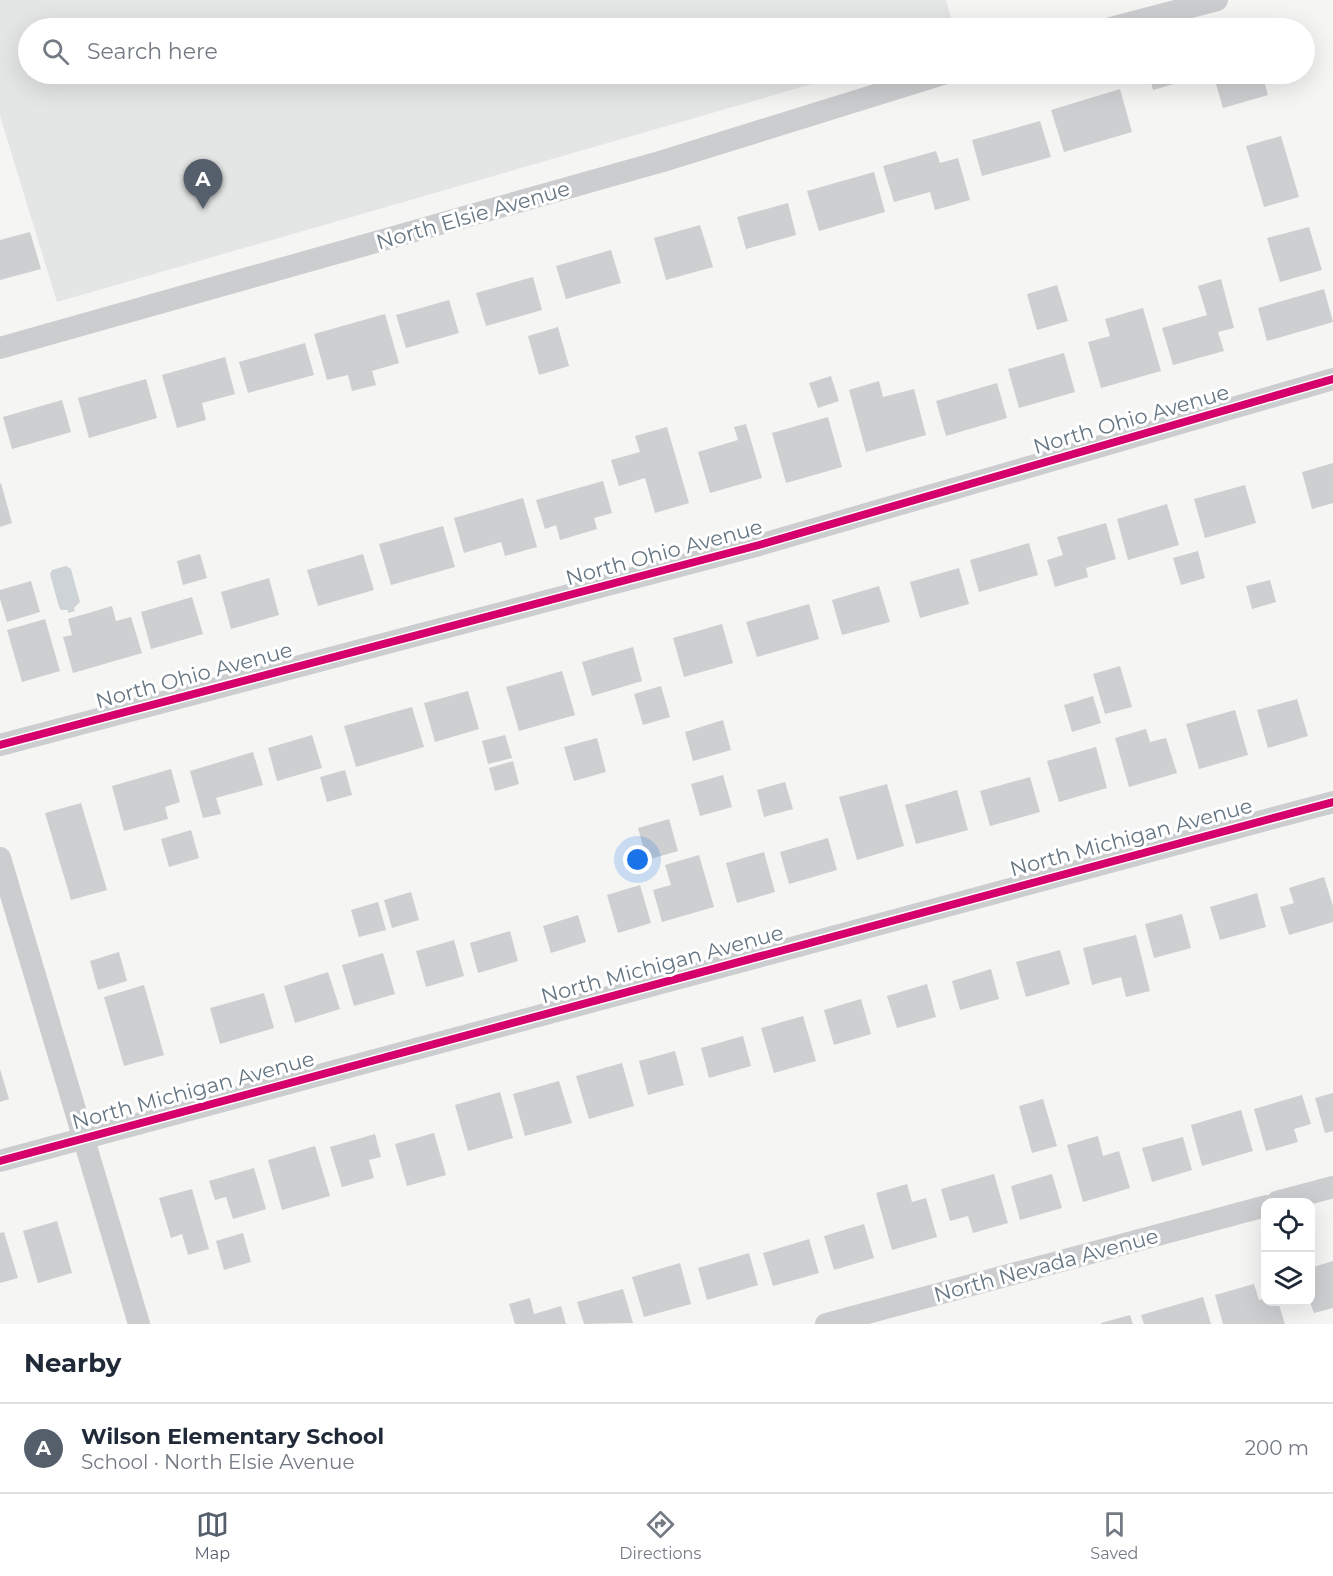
<!DOCTYPE html>
<meta charset="utf-8">
<style>
body{margin:0;font-family:Montserrat,sans-serif;background:#f6f6f7;color:#1f2937}
.controls{position:absolute;right:18px;bottom:18px;display:grid;overflow:hidden;border-radius:12px;box-shadow:0 6px 24px #0002}
.controls button{width:54px;height:54px;display:grid;place-items:center;padding:0;border:0;border-bottom:2px solid #e0e1e3;background:#fff;color:#1f2937;font:30px sans-serif}
.you{position:absolute;left:638px;top:860px;width:21px;height:21px;margin:-15px;border:4px solid #fff;border-radius:50%;background:#1a73e8;box-shadow:0 0 0 9px #1a73e833}
.badge{display:grid;place-items:center;width:39px;height:39px;border-radius:50%;background:#555f6b;color:#fff;font-size:20px;font-weight:700}
.pin{position:absolute;translate:-50% -50px;filter:drop-shadow(0 2px 3px #0008)}
.pin::after{content:'';position:absolute;top:32px;width:21px;height:18px;background:inherit;clip-path:polygon(0 0,100% 0,50% 100%)}
.list{margin:0;padding:0;list-style:none}
h2{display:flex;justify-content:space-between;align-items:center;height:78px;margin:0;padding:0 24px;font-size:26px}
h2 small{font-size:20px;font-weight:400;color:#747a83}
.list li{display:grid;grid-template-columns:39px 1fr auto;gap:18px;align-items:center;box-sizing:border-box;height:90px;padding:0 24px;border-top:2px solid #e0e1e3}
.list b{display:block;font-size:22px;white-space:nowrap}
.list p{margin:0;font-size:20px;white-space:nowrap;color:#747a83}
.list em{font-size:20px;font-style:normal;color:#747a83}
.icon{flex:none;width:33px;height:33px;fill:none;stroke:currentColor;stroke-width:2;stroke-linecap:round;stroke-linejoin:round}
.map{position:relative;flex:none;width:1333px;height:1324px;overflow:hidden}
.search{position:absolute;background:#fff;box-shadow:0 6px 24px #0002;left:18px;right:18px;top:18px;height:66px;display:flex;align-items:center;gap:15px;box-sizing:border-box;padding:0 21px;border-radius:33px;color:#747a83;font-size:22px}
.sheet{height:168px;background:#fff}
nav{display:flex;justify-content:space-around;align-items:center;box-sizing:border-box;height:84px;border-top:2px solid #e0e1e3;background:#fff;font-size:16px;color:#747a83}
nav a{display:grid;justify-items:center;gap:3px}
nav .on{color:#555f6b}
.map>svg:first-child{display:block}
.built{fill:#e4e5e5}
.water{fill:#cdd3d7}
.building{fill:#cdcfd0}
.lines{fill:none;stroke-linecap:round;stroke-linejoin:round}
.minor{stroke:#cbcdce;stroke-width:22}
.cycleway-casing{stroke:#fff;stroke-width:11}
.cycleway{stroke:#d6006c;stroke-width:8}
.labels{text-anchor:middle;dominant-baseline:central;stroke-width:6;stroke-linejoin:round;paint-order:stroke}
.street-label{font-size:21px;fill:#667683;stroke:#fff}
</style>
<div class="map">
<svg width="1333" height="1324" viewBox="0 0 1333 1324">
<rect width="100%" height="100%" fill="#f5f5f4"/>
<path class="built" d="M 0,0 L 946,0 L 954,28 L 28,28 L 28,74 L 847,74 L 57,302 L 0,116 Z"/>
<path class="water" d="M 66,566 L 71,569 L 80,602 L 74,608 L 75,611 L 68,613 L 68,610 L 61,610 L 59,607 L 50,574 L 52,570 Z"/>
<path class="building" d="M 1149,74 L 1182,74 L 1184,81 L 1153,90 Z
M 1213,74 L 1262,74 L 1268,95 L 1223,108 Z
M 1120,89 L 1132,132 L 1064,152 L 1051,110 Z
M 1040,121 L 1051,157 L 982,176 L 972,140 Z
M 1281,136 L 1299,197 L 1264,207 L 1246,146 Z
M 936,151 L 940,163 L 958,158 L 970,200 L 935,210 L 930,192 L 894,202 L 883,166 Z
M 874,172 L 885,212 L 819,231 L 807,191 Z
M 788,203 L 796,235 L 746,249 L 737,217 Z
M 700,225 L 713,267 L 666,280 L 654,238 Z
M 1309,227 L 1322,270 L 1280,282 L 1267,238 Z
M 30,232 L 41,269 L 0,280 L 0,240 Z
M 611,250 L 621,283 L 566,299 L 556,266 Z
M 533,277 L 542,310 L 486,326 L 476,293 Z
M 1221,279 L 1234,328 L 1218,332 L 1224,351 L 1173,365 L 1162,328 L 1207,315 L 1198,286 Z
M 1057,285 L 1068,321 L 1037,330 L 1027,294 Z
M 1324,289 L 1333,322 L 1267,341 L 1258,308 Z
M 449,300 L 459,333 L 406,348 L 396,315 Z
M 1143,308 L 1161,371 L 1101,388 L 1088,342 L 1110,336 L 1105,319 Z
M 385,314 L 399,363 L 372,371 L 376,385 L 352,391 L 348,375 L 327,380 L 314,334 Z
M 558,327 L 569,366 L 539,375 L 528,336 Z
M 305,343 L 314,375 L 248,393 L 239,362 Z
M 1064,353 L 1075,392 L 1019,408 L 1008,369 Z
M 225,357 L 235,394 L 202,403 L 206,420 L 177,428 L 162,375 Z
M 831,376 L 839,401 L 818,408 L 809,383 Z
M 146,379 L 157,418 L 89,438 L 78,398 Z
M 879,381 L 883,397 L 914,389 L 926,435 L 866,452 L 849,390 Z
M 997,383 L 1007,418 L 946,436 L 936,401 Z
M 62,400 L 71,432 L 12,449 L 3,417 Z
M 828,417 L 842,467 L 786,483 L 772,433 Z
M 746,424 L 762,478 L 710,493 L 698,452 L 738,440 L 734,427 Z
M 667,427 L 689,503 L 655,513 L 645,478 L 619,486 L 611,460 L 640,452 L 635,436 Z
M 1333,463 L 1333,503 L 1312,509 L 1302,472 Z
M 603,481 L 612,513 L 594,518 L 597,529 L 560,540 L 556,525 L 545,529 L 536,500 Z
M 1,483 L 12,523 L 0,527 L 0,484 Z
M 1245,485 L 1256,523 L 1205,538 L 1194,499 Z
M 523,498 L 537,547 L 505,556 L 501,542 L 464,553 L 454,518 Z
M 1167,504 L 1179,545 L 1128,560 L 1117,519 Z
M 1106,523 L 1116,559 L 1086,568 L 1088,577 L 1055,587 L 1047,560 L 1063,555 L 1057,537 Z
M 443,526 L 455,567 L 391,585 L 379,544 Z
M 1029,543 L 1038,575 L 979,592 L 970,560 Z
M 1198,551 L 1205,578 L 1181,585 L 1173,558 Z
M 200,554 L 207,578 L 183,585 L 177,561 Z
M 363,554 L 374,590 L 318,606 L 307,570 Z
M 959,568 L 969,604 L 920,618 L 910,582 Z
M 269,578 L 279,615 L 231,629 L 221,592 Z
M 1270,580 L 1276,602 L 1252,609 L 1246,586 Z
M 31,581 L 40,612 L 7,622 L 0,599 L 0,590 Z
M 879,586 L 890,622 L 842,635 L 832,600 Z
M 192,597 L 203,634 L 151,649 L 141,612 Z
M 809,604 L 819,639 L 757,657 L 746,622 Z
M 112,606 L 116,621 L 131,617 L 142,653 L 73,673 L 63,637 L 72,635 L 68,619 Z
M 45,619 L 60,671 L 22,682 L 7,630 Z
M 722,624 L 733,663 L 684,677 L 673,638 Z
M 633,647 L 642,681 L 592,696 L 582,662 Z
M 1120,666 L 1132,707 L 1105,714 L 1093,674 Z
M 562,671 L 575,715 L 519,731 L 506,687 Z
M 661,686 L 670,717 L 643,725 L 634,694 Z
M 468,691 L 479,729 L 435,742 L 424,703 Z
M 1093,696 L 1101,723 L 1072,732 L 1064,705 Z
M 1297,699 L 1308,736 L 1268,748 L 1257,710 Z
M 412,707 L 424,747 L 356,767 L 344,726 Z
M 1235,710 L 1248,755 L 1199,769 L 1186,724 Z
M 723,720 L 731,750 L 693,761 L 685,732 Z
M 1146,729 L 1150,742 L 1166,738 L 1177,773 L 1129,787 L 1115,738 Z
M 312,735 L 322,768 L 277,781 L 268,748 Z
M 505,735 L 512,758 L 488,764 L 482,741 Z
M 597,738 L 606,772 L 574,781 L 564,747 Z
M 1096,747 L 1107,788 L 1059,802 L 1047,761 Z
M 253,752 L 263,785 L 216,798 L 221,814 L 203,818 L 190,771 Z
M 513,761 L 519,784 L 495,791 L 489,768 Z
M 171,769 L 180,802 L 165,807 L 168,819 L 124,831 L 112,786 Z
M 345,770 L 352,795 L 327,802 L 320,777 Z
M 723,775 L 732,807 L 700,816 L 691,784 Z
M 1030,777 L 1040,812 L 990,826 L 980,791 Z
M 785,782 L 793,809 L 764,817 L 757,790 Z
M 887,784 L 904,846 L 857,860 L 839,797 Z
M 957,790 L 968,830 L 916,844 L 905,805 Z
M 81,803 L 107,890 L 71,900 L 45,813 Z
M 669,819 L 678,851 L 647,860 L 638,828 Z
M 191,830 L 199,858 L 169,867 L 161,839 Z
M 828,838 L 837,870 L 789,884 L 780,852 Z
M 764,852 L 775,892 L 737,903 L 726,863 Z
M 699,855 L 714,907 L 662,922 L 653,890 L 671,885 L 665,865 Z
M 1324,877 L 1333,906 L 1333,922 L 1289,935 L 1280,907 L 1294,903 L 1289,888 Z
M 640,885 L 651,923 L 618,933 L 607,895 Z
M 411,892 L 419,920 L 392,928 L 384,900 Z
M 1257,893 L 1266,927 L 1220,940 L 1210,907 Z
M 378,902 L 386,930 L 359,937 L 351,910 Z
M 1182,914 L 1191,948 L 1154,958 L 1145,924 Z
M 578,915 L 586,942 L 551,953 L 543,926 Z
M 510,931 L 518,961 L 478,973 L 470,943 Z
M 1136,935 L 1150,991 L 1126,997 L 1121,977 L 1092,985 L 1083,948 Z
M 454,940 L 464,976 L 426,987 L 416,951 Z
M 1060,950 L 1070,984 L 1026,997 L 1016,962 Z
M 119,952 L 127,981 L 98,990 L 90,961 Z
M 383,953 L 395,994 L 354,1006 L 342,965 Z
M 991,969 L 999,999 L 960,1010 L 952,981 Z
M 328,972 L 340,1009 L 295,1023 L 284,986 Z
M 927,984 L 936,1017 L 897,1028 L 887,996 Z
M 144,985 L 164,1055 L 124,1066 L 104,997 Z
M 264,993 L 274,1028 L 220,1044 L 210,1008 Z
M 861,999 L 871,1034 L 834,1045 L 824,1010 Z
M 803,1016 L 816,1061 L 774,1073 L 761,1028 Z
M 743,1036 L 751,1066 L 709,1078 L 701,1048 Z
M 675,1051 L 684,1085 L 648,1095 L 639,1061 Z
M 622,1063 L 634,1106 L 589,1119 L 576,1076 Z
M 0,1069 L 9,1099 L 0,1102 Z
M 559,1081 L 572,1123 L 525,1136 L 513,1094 Z
M 500,1092 L 513,1138 L 468,1151 L 455,1105 Z
M 1333,1093 L 1333,1131 L 1325,1133 L 1315,1098 Z
M 1302,1095 L 1311,1124 L 1294,1129 L 1298,1142 L 1266,1151 L 1254,1109 Z
M 1043,1099 L 1057,1146 L 1032,1153 L 1019,1106 Z
M 1241,1110 L 1253,1151 L 1202,1166 L 1191,1125 Z
M 434,1133 L 446,1175 L 407,1186 L 395,1144 Z
M 375,1134 L 381,1157 L 369,1160 L 374,1178 L 342,1187 L 330,1147 Z
M 1098,1136 L 1103,1156 L 1119,1151 L 1130,1188 L 1083,1202 L 1067,1145 Z
M 1183,1137 L 1192,1170 L 1152,1182 L 1142,1148 Z
M 315,1146 L 330,1196 L 282,1210 L 268,1160 Z
M 254,1168 L 266,1209 L 233,1219 L 226,1197 L 215,1200 L 209,1181 Z
M 994,1174 L 1008,1223 L 973,1233 L 968,1216 L 950,1221 L 941,1189 Z
M 1052,1174 L 1062,1208 L 1020,1220 L 1011,1186 Z
M 907,1184 L 912,1202 L 926,1198 L 937,1237 L 892,1250 L 876,1193 Z
M 192,1189 L 209,1249 L 188,1255 L 182,1234 L 171,1238 L 159,1198 Z
M 57,1221 L 72,1273 L 38,1283 L 23,1231 Z
M 864,1224 L 874,1258 L 834,1270 L 824,1236 Z
M 4,1232 L 18,1278 L 0,1283 L 0,1233 Z
M 243,1233 L 251,1262 L 224,1270 L 216,1241 Z
M 809,1239 L 819,1273 L 773,1286 L 763,1253 Z
M 749,1253 L 758,1285 L 707,1300 L 698,1268 Z
M 1333,1261 L 1333,1308 L 1314,1313 L 1310,1302 L 1310,1268 Z
M 680,1263 L 691,1304 L 644,1317 L 632,1277 Z
M 1254,1284 L 1259,1300 L 1266,1298 L 1266,1302 L 1278,1302 L 1285,1324 L 1223,1324 L 1215,1295 Z
M 623,1289 L 633,1323 L 584,1324 L 577,1302 Z
M 1203,1297 L 1211,1324 L 1144,1324 L 1141,1315 Z
M 530,1298 L 534,1314 L 561,1306 L 566,1324 L 515,1324 L 509,1304 Z
M 1130,1315 L 1133,1324 L 1101,1324 L 1101,1323 Z"/>
<g class="lines">
<path class="minor" d="M 1111,28 L 1217,0
M 0,348 L 663,161 L 943,74
M 0,745 L 759,545 L 1333,379
M 0,858 L 139,1324
M 0,1161 L 1333,802
M 1277,1202 L 1333,1187
M 826,1324 L 1266,1206"/>
<defs>
<path id="cycleway" d="M 0,745 L 759,545 L 1333,379
M 0,1161 L 1333,802"/>
</defs>
<use href="#cycleway" class="cycleway-casing"/>
<use href="#cycleway" class="cycleway"/>
</g>
<g class="labels">
<g class="street-label">
<text transform="translate(473 215) rotate(-16)">North Elsie Avenue</text>
<text transform="translate(1131 419) rotate(-16)">North Ohio Avenue</text>
<text transform="translate(664 552) rotate(-15)">North Ohio Avenue</text>
<text transform="translate(194 675) rotate(-15)">North Ohio Avenue</text>
<text transform="translate(1131 837) rotate(-15)">North Michigan Avenue</text>
<text transform="translate(662 964) rotate(-15)">North Michigan Avenue</text>
<text transform="translate(193 1090) rotate(-15)">North Michigan Avenue</text>
<text transform="translate(1046 1265) rotate(-15)">North Nevada Avenue</text>
</g>
</g>
</svg>
<div class="controls">
<button><svg class="icon" aria-label="locate" viewBox="0 0 24 24"><circle cx="12" cy="12" r="6"/><path d="M12 2v4M12 18v4M2 12h4M18 12h4"/></svg></button>
<button><svg class="icon" aria-label="layers" viewBox="0 0 24 24"><path d="M12 4l9 5-9 5-9-5zM3 14l9 5 9-5"/></svg></button>
</div>
<div class="you"></div>
<div class="pin badge" style="left:203px;top:209px">A</div>
<div class="search"><svg class="icon" aria-label="search" viewBox="0 0 24 24"><circle cx="10" cy="10" r="6"/><path d="M15 15l6 6"/></svg>Search here</div>
</div>
<section class="sheet">
<h2>Nearby<small></small></h2>
<ul class="list">
<li><span class="badge">A</span><div><b>Wilson Elementary School</b><p>School · North Elsie Avenue</p></div><em>200 m</em></li>
</ul>
</section>
<nav>
<a class="on"><svg class="icon" aria-label="map" viewBox="0 0 24 24"><path d="M3 6l6-2 6 2 6-2v14l-6 2-6-2-6 2zM9 4v14M15 6v14"/></svg>Map</a>
<a><svg class="icon" aria-label="directions" viewBox="0 0 24 24"><path d="M12 3l9 9-9 9-9-9zM9 14v-3h6M13 9l2 2-2 2"/></svg>Directions</a>
<a><svg class="icon" aria-label="saved" viewBox="0 0 24 24"><path d="M7 4h10v16l-5-4-5 4z"/></svg>Saved</a>
</nav>
